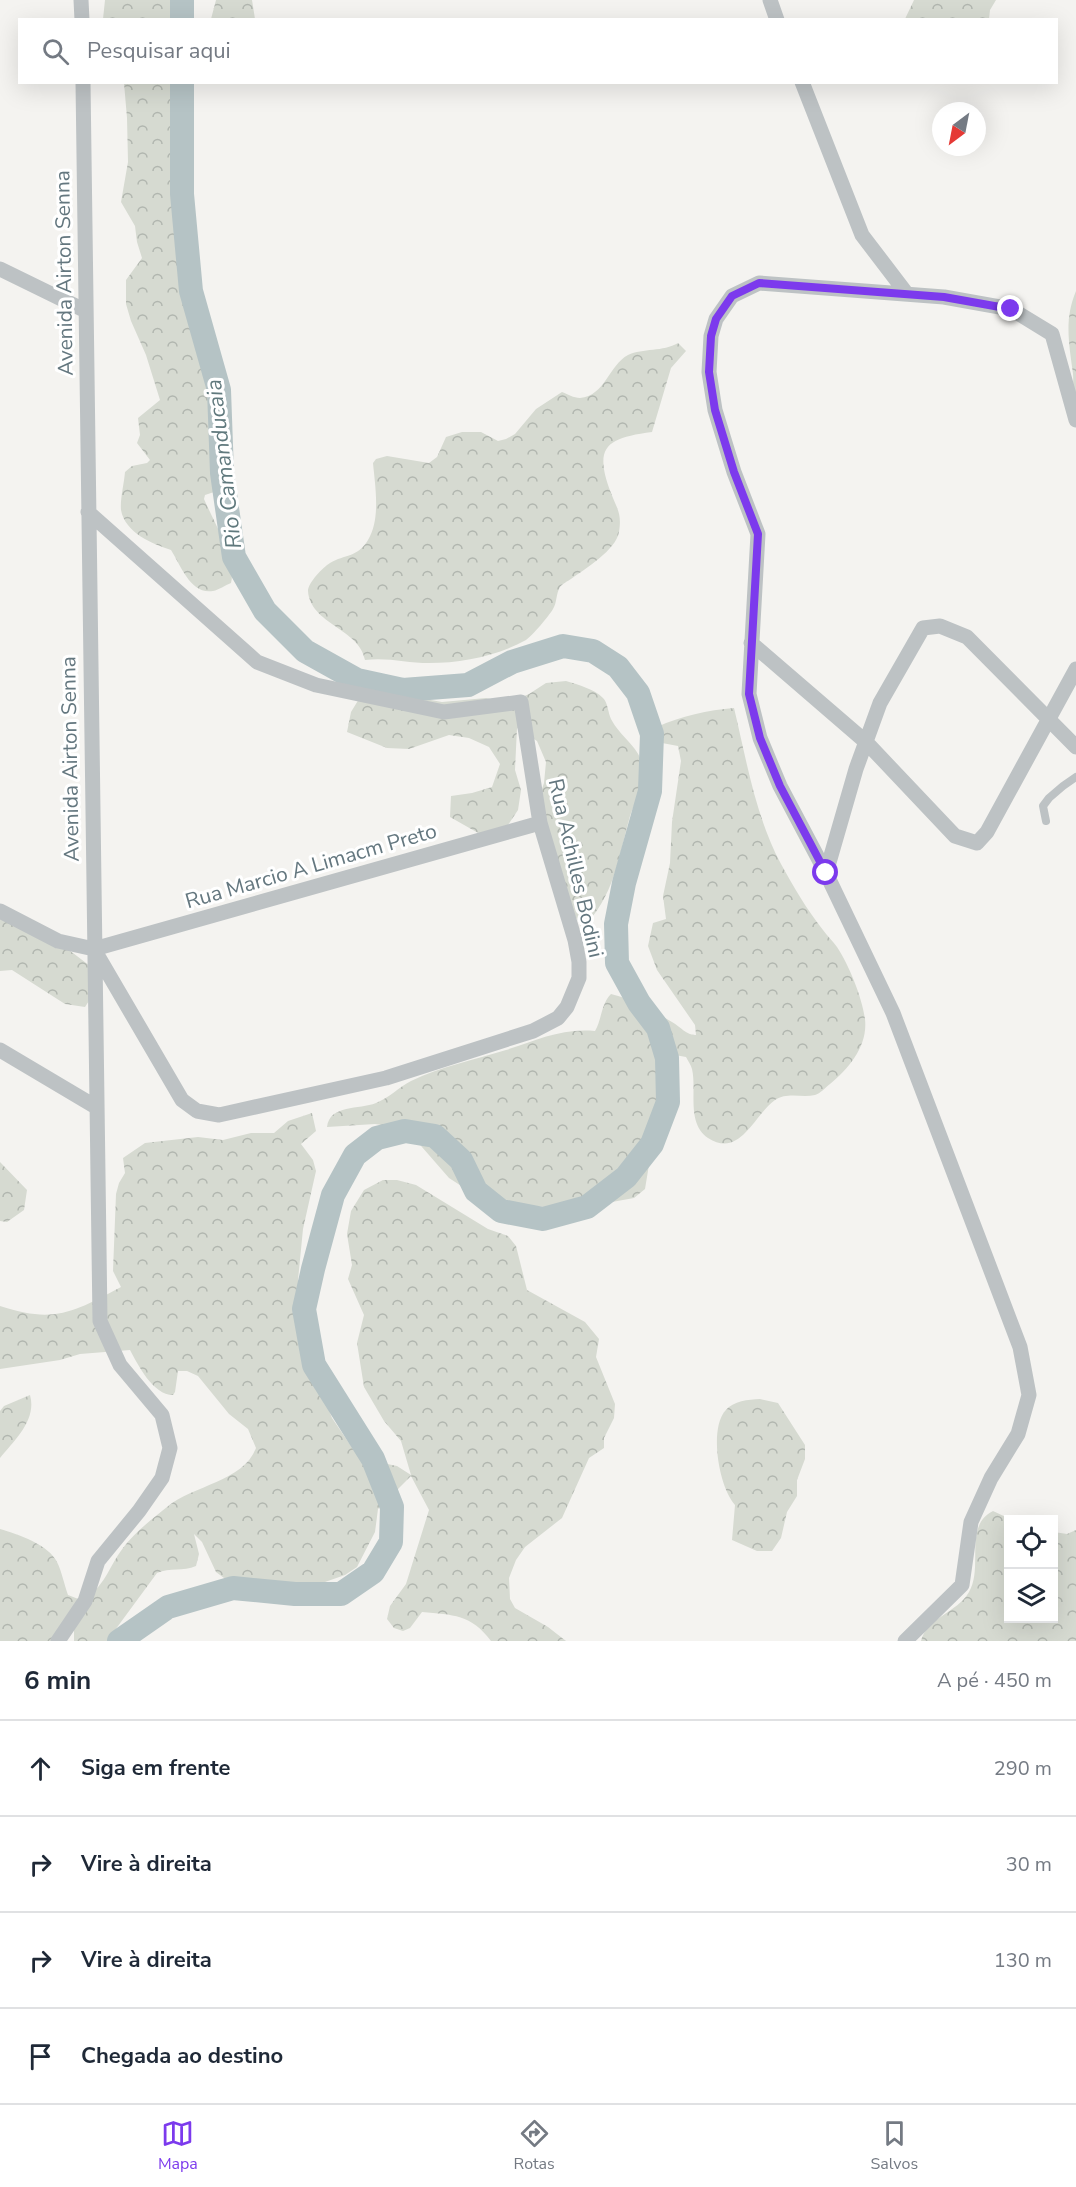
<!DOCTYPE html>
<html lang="pt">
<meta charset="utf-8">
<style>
body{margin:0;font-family:"Nunito Sans",sans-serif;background:#f6f6f7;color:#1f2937}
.controls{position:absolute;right:18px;bottom:18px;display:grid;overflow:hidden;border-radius:0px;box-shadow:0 6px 24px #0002}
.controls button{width:54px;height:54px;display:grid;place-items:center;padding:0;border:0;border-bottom:2px solid #e0e1e3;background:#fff;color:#1f2937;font:30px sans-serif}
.compass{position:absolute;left:932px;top:102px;width:54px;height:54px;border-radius:50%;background:#fff;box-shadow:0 6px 24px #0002;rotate:212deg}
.stop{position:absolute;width:18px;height:18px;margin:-14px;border:4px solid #7c3aed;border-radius:50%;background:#fff}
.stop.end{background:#7c3aed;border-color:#fff;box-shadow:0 2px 6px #0008}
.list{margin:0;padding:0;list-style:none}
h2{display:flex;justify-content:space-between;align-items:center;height:78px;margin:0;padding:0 24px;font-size:26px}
h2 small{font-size:20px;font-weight:400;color:#747a83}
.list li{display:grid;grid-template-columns:39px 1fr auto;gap:18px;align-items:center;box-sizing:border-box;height:96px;padding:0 24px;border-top:2px solid #e0e1e3}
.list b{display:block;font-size:22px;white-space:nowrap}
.list em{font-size:20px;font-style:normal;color:#747a83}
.icon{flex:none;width:33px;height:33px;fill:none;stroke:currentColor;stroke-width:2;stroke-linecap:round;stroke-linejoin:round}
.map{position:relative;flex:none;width:1076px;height:1641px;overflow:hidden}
.search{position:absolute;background:#fff;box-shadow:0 6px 24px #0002;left:18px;right:18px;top:18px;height:66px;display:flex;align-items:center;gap:15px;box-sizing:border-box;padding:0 21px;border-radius:0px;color:#747a83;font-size:22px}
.sheet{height:462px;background:#fff}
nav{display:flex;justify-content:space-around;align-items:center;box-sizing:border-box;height:84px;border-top:2px solid #e0e1e3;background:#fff;font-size:16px;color:#747a83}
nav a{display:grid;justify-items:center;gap:3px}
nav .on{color:#7c3aed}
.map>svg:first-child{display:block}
.forest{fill:url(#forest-crowns)}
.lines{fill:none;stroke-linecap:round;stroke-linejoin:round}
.river{stroke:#b5c3c5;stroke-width:24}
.service{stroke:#bdc2c4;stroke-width:8}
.minor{stroke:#bdc2c4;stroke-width:15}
.route{stroke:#7c3aed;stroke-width:8}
.labels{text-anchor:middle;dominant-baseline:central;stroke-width:6;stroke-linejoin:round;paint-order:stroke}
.street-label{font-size:21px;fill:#64777f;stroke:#fff}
.water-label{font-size:22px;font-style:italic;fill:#60797d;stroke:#fff}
</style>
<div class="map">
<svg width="1076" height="1641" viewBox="0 0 1076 1641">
<defs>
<pattern id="forest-crowns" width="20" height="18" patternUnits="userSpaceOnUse" patternTransform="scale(1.5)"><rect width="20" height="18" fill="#d6dad1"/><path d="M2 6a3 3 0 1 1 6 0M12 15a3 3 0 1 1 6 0" fill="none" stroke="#b1b6af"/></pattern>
</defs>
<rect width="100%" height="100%" fill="#f4f3f0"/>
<path class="forest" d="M 105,0 L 178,0 L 179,19 L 103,19 Z
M 216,0 L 252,0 L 255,19 L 211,19 Z
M 914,0 L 996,0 L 990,10 L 989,19 L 905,19 Z
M 124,83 L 182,83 L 185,99 L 185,135 L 190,165 L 187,236 L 194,288 L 217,342 L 220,364 L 219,415 L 223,456 L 214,492 L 205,495 L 204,499 C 213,520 237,561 231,583 C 225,585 219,590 213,591 C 191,595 181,566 171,550 C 153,544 125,533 121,510 C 120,499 124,484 125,472 L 132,466 L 147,463 L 150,460 L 137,443 L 140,435 L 138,418 L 160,400 L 146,355 L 131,321 L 126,304 L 126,280 L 142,258 L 137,242 L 135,226 L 121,202 L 128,162 L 127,118 Z
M 1076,291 L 1076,406 C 1071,395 1074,385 1073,374 C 1069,343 1064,320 1076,291 Z
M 678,343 L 686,351 L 671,368 L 652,432 C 607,438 593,446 611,493 C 617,509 622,513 619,532 C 616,550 585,569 571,579 C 568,581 562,584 560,587 C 556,593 557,603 553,609 C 549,616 532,636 526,640 C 497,656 462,663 429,663 C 407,663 387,657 365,660 C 360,629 310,624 308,591 C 308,583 323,567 330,563 C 345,554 357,558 368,540 C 381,519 375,485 373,463 L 376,459 L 387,456 L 429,463 L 437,457 L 446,437 L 462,432 L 481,432 L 498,441 L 506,439 L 515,434 L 536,409 L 562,392 C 567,394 574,398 580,398 C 605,396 609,365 628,355 C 643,348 663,352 678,343 Z
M 566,681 C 579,685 594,689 603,698 C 608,703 608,713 611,719 C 622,740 642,747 644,773 C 645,786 634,803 630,816 C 619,856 614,898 582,928 L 566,901 L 537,804 L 544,783 L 546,762 L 537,741 L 517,728 L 515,770 L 521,790 L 518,810 L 506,828 L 487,838 L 450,817 L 451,796 L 472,793 L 492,787 L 500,764 L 489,747 L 469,738 L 449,735 L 409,749 L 387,748 L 347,732 L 351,712 L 362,694 L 382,688 L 403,695 L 442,702 L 486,698 L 508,703 L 529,694 L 546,683 Z
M 734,708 C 747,762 755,815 781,864 C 793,886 807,910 823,930 C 827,936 833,941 837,947 C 849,965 862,997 865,1019 C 868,1046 849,1068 830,1084 C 826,1087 820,1094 815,1095 C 802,1098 787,1092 775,1100 C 754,1115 740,1159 708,1138 C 686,1123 697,1090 692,1069 C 691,1065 688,1061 686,1057 L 675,1055 L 664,1074 L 645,1189 L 634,1198 L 568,1210 L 511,1203 L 472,1193 L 449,1178 L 415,1139 L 397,1127 L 375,1124 L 327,1127 C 330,1104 359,1110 376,1103 C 389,1098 399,1087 411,1081 C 442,1066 474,1060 506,1050 C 538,1040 561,1028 595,1031 C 602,1019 601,1004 611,994 C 633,999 653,1011 672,1022 C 681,1027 686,1035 696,1035 L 695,1025 L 657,970 L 648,946 L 653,923 L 666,919 L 663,896 L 670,863 L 672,822 L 681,761 L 678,746 L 662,743 L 655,732 L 657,727 C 681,716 708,710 734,708 Z
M 0,915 L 55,941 L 73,953 L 90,966 L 98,987 L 85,1007 L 65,1004 L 12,970 L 0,971 Z
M 312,1113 L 316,1131 L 301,1144 L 313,1160 L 316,1171 L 303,1229 L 298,1280 L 298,1310 L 306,1351 L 332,1418 L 353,1449 L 373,1461 L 397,1466 L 411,1475 L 401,1441 L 384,1421 L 364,1387 L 357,1343 L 364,1315 L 348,1279 L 352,1265 L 347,1234 L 351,1211 L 364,1190 L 383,1180 L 397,1180 L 416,1185 L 488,1229 L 508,1236 L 516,1246 L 527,1290 L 585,1322 L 599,1339 L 596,1357 L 615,1404 L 614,1418 L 604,1438 L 604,1448 L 589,1458 L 562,1518 L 525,1547 L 516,1560 L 509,1578 L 510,1599 L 515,1608 L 548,1627 L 566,1641 L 491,1641 C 471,1614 453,1615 422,1612 L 410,1628 L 403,1631 L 394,1628 L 387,1619 L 390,1606 L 406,1584 L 429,1510 L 411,1476 L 378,1509 L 375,1532 L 357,1567 L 345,1575 L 325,1582 L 278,1589 L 232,1584 L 216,1572 L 202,1542 L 194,1534 L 199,1554 L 196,1566 C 183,1572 170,1567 157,1573 L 107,1641 L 74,1641 L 74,1628 L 62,1641 L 0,1641 L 0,1529 C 18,1534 49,1545 57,1562 C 62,1572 64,1584 68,1595 L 81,1600 C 106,1587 107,1569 123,1548 C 134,1533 152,1519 167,1507 C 193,1485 243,1482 256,1448 L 248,1429 L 229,1414 L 198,1376 L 187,1371 L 178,1371 L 175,1392 L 173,1395 C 153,1395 138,1365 130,1350 L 80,1354 L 60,1360 L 0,1369 L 0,1306 C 54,1324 74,1312 121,1287 L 113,1271 L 116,1194 L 119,1183 L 125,1173 L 123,1158 L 145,1143 L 198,1137 L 223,1140 L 251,1133 L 274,1133 L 288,1121 Z
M 0,1162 L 27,1190 L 24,1210 L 7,1222 L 0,1221 Z
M 30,1395 C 37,1420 15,1440 0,1458 L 0,1411 L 4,1406 Z
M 760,1399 L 778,1403 L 805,1445 L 805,1459 L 797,1480 L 797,1496 L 787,1512 L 781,1538 L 772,1551 L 757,1551 L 732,1540 L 735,1505 C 719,1487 709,1430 725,1411 C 734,1400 748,1400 760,1399 Z
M 993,1511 L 1010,1519 L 1008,1618 L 1054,1618 L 1054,1532 L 1067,1534 L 1076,1530 L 1076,1641 L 921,1641 C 927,1617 957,1613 969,1592 C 984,1567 963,1526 993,1511 Z"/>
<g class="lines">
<path class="river" d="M 182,20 L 182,0
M 119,1641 L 168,1607 L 233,1588 L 295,1594 L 341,1594 L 373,1572 L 391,1542 L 392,1507 L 373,1459 L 314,1365 L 304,1309 L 313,1269 L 333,1195 L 355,1155 L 377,1138 L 405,1131 L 435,1136 L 461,1160 L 476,1191 L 501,1211 L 543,1219 L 587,1207 L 626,1177 L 652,1144 L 668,1102 L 667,1058 L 658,1028 L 639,1003 L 617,963 L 616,924 L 624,883 L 650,791 L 652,734 L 638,693 L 618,667 L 593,651 L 563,646 L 512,662 L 468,685 L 403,690 L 357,680 L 305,651 L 265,611 L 234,557 L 222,473 L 219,390 L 191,291 L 182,194 L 182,82"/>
<path class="service" d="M 1046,821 L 1043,806 L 1049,798 L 1063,786 L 1076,777"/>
<path class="minor" d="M 81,0 L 82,20
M 770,0 L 777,20
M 802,82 L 862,235 L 907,294
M 0,269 L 86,311
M 88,512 L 257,662 L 316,685 L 444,712 L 521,702 L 540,823 L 575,940 L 579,962 L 579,978 L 567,1007 L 558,1018 L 533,1031 L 386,1078 L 219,1115 L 197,1111 L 182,1100 L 95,951
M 751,643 L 866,742 L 955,836 L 977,843 L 987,832 L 1076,669
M 826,873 L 856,769 L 880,703 L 923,628 L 940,626 L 967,637 L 1076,747
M 0,911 L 58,941 L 94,949 L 540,823
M 0,1050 L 96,1107
M 58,1641 L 85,1601 L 98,1561 L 139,1511 L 162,1478 L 170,1448 L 162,1415 L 120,1365 L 100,1321 L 83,82
M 905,1641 L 962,1585 L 971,1522 L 991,1478 L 1018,1434 L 1029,1395 L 1020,1347 L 893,1013 L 826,873 L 780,786 L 760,738 L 749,694 L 758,534 L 734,472 L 715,410 L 709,372 L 711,336 L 716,319 L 732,296 L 759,283 L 944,297 L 1011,309 L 1052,334 L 1076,420"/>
</g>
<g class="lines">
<path class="route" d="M 826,873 L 780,786 L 760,738 L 749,694 L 758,534 L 734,472 L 715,410 L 709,372 L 711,336 L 716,319 L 732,296 L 759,283 L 944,297 L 1011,309"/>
</g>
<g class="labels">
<g class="street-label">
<text transform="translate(64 273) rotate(-91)">Avenida Airton Senna</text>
<text transform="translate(70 759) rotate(-91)">Avenida Airton Senna</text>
<text transform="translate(311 866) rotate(-16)">Rua Marcio A Limacm Preto</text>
<text transform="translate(576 868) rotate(77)">Rua Achilles Bodini</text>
</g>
<g class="water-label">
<text transform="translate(224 464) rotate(-97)">Rio Camanducaia</text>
</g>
</g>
</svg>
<div class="controls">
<button><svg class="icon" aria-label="locate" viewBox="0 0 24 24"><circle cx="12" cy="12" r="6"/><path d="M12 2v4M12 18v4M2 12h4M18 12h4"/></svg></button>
<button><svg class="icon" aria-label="layers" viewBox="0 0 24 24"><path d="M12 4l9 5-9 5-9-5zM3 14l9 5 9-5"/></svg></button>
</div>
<svg class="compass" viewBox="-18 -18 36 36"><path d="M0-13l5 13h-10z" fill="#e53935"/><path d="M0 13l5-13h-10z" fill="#747a83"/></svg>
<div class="stop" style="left:826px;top:873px"></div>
<div class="stop end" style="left:1011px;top:309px"></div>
<div class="search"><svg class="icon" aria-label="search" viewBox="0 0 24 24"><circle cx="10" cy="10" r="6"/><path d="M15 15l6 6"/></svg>Pesquisar aqui</div>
</div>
<section class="sheet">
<h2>6 min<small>A pé · 450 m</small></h2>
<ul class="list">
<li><svg class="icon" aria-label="ahead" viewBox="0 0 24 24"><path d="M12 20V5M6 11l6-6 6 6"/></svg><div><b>Siga em frente</b></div><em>290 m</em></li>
<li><svg class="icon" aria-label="right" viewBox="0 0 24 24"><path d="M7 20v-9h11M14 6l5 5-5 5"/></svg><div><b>Vire à direita</b></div><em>30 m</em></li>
<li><svg class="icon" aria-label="right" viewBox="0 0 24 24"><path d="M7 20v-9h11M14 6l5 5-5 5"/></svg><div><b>Vire à direita</b></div><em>130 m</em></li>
<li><svg class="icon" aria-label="arrive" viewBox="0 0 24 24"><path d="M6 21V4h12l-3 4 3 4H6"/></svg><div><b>Chegada ao destino</b></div></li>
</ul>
</section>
<nav>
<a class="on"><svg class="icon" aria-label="map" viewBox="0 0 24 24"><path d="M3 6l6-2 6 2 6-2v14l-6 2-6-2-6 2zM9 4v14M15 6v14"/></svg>Mapa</a>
<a><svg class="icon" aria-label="directions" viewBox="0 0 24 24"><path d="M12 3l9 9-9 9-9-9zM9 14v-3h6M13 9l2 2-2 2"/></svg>Rotas</a>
<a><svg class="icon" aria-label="saved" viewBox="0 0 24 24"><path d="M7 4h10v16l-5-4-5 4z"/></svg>Salvos</a>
</nav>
